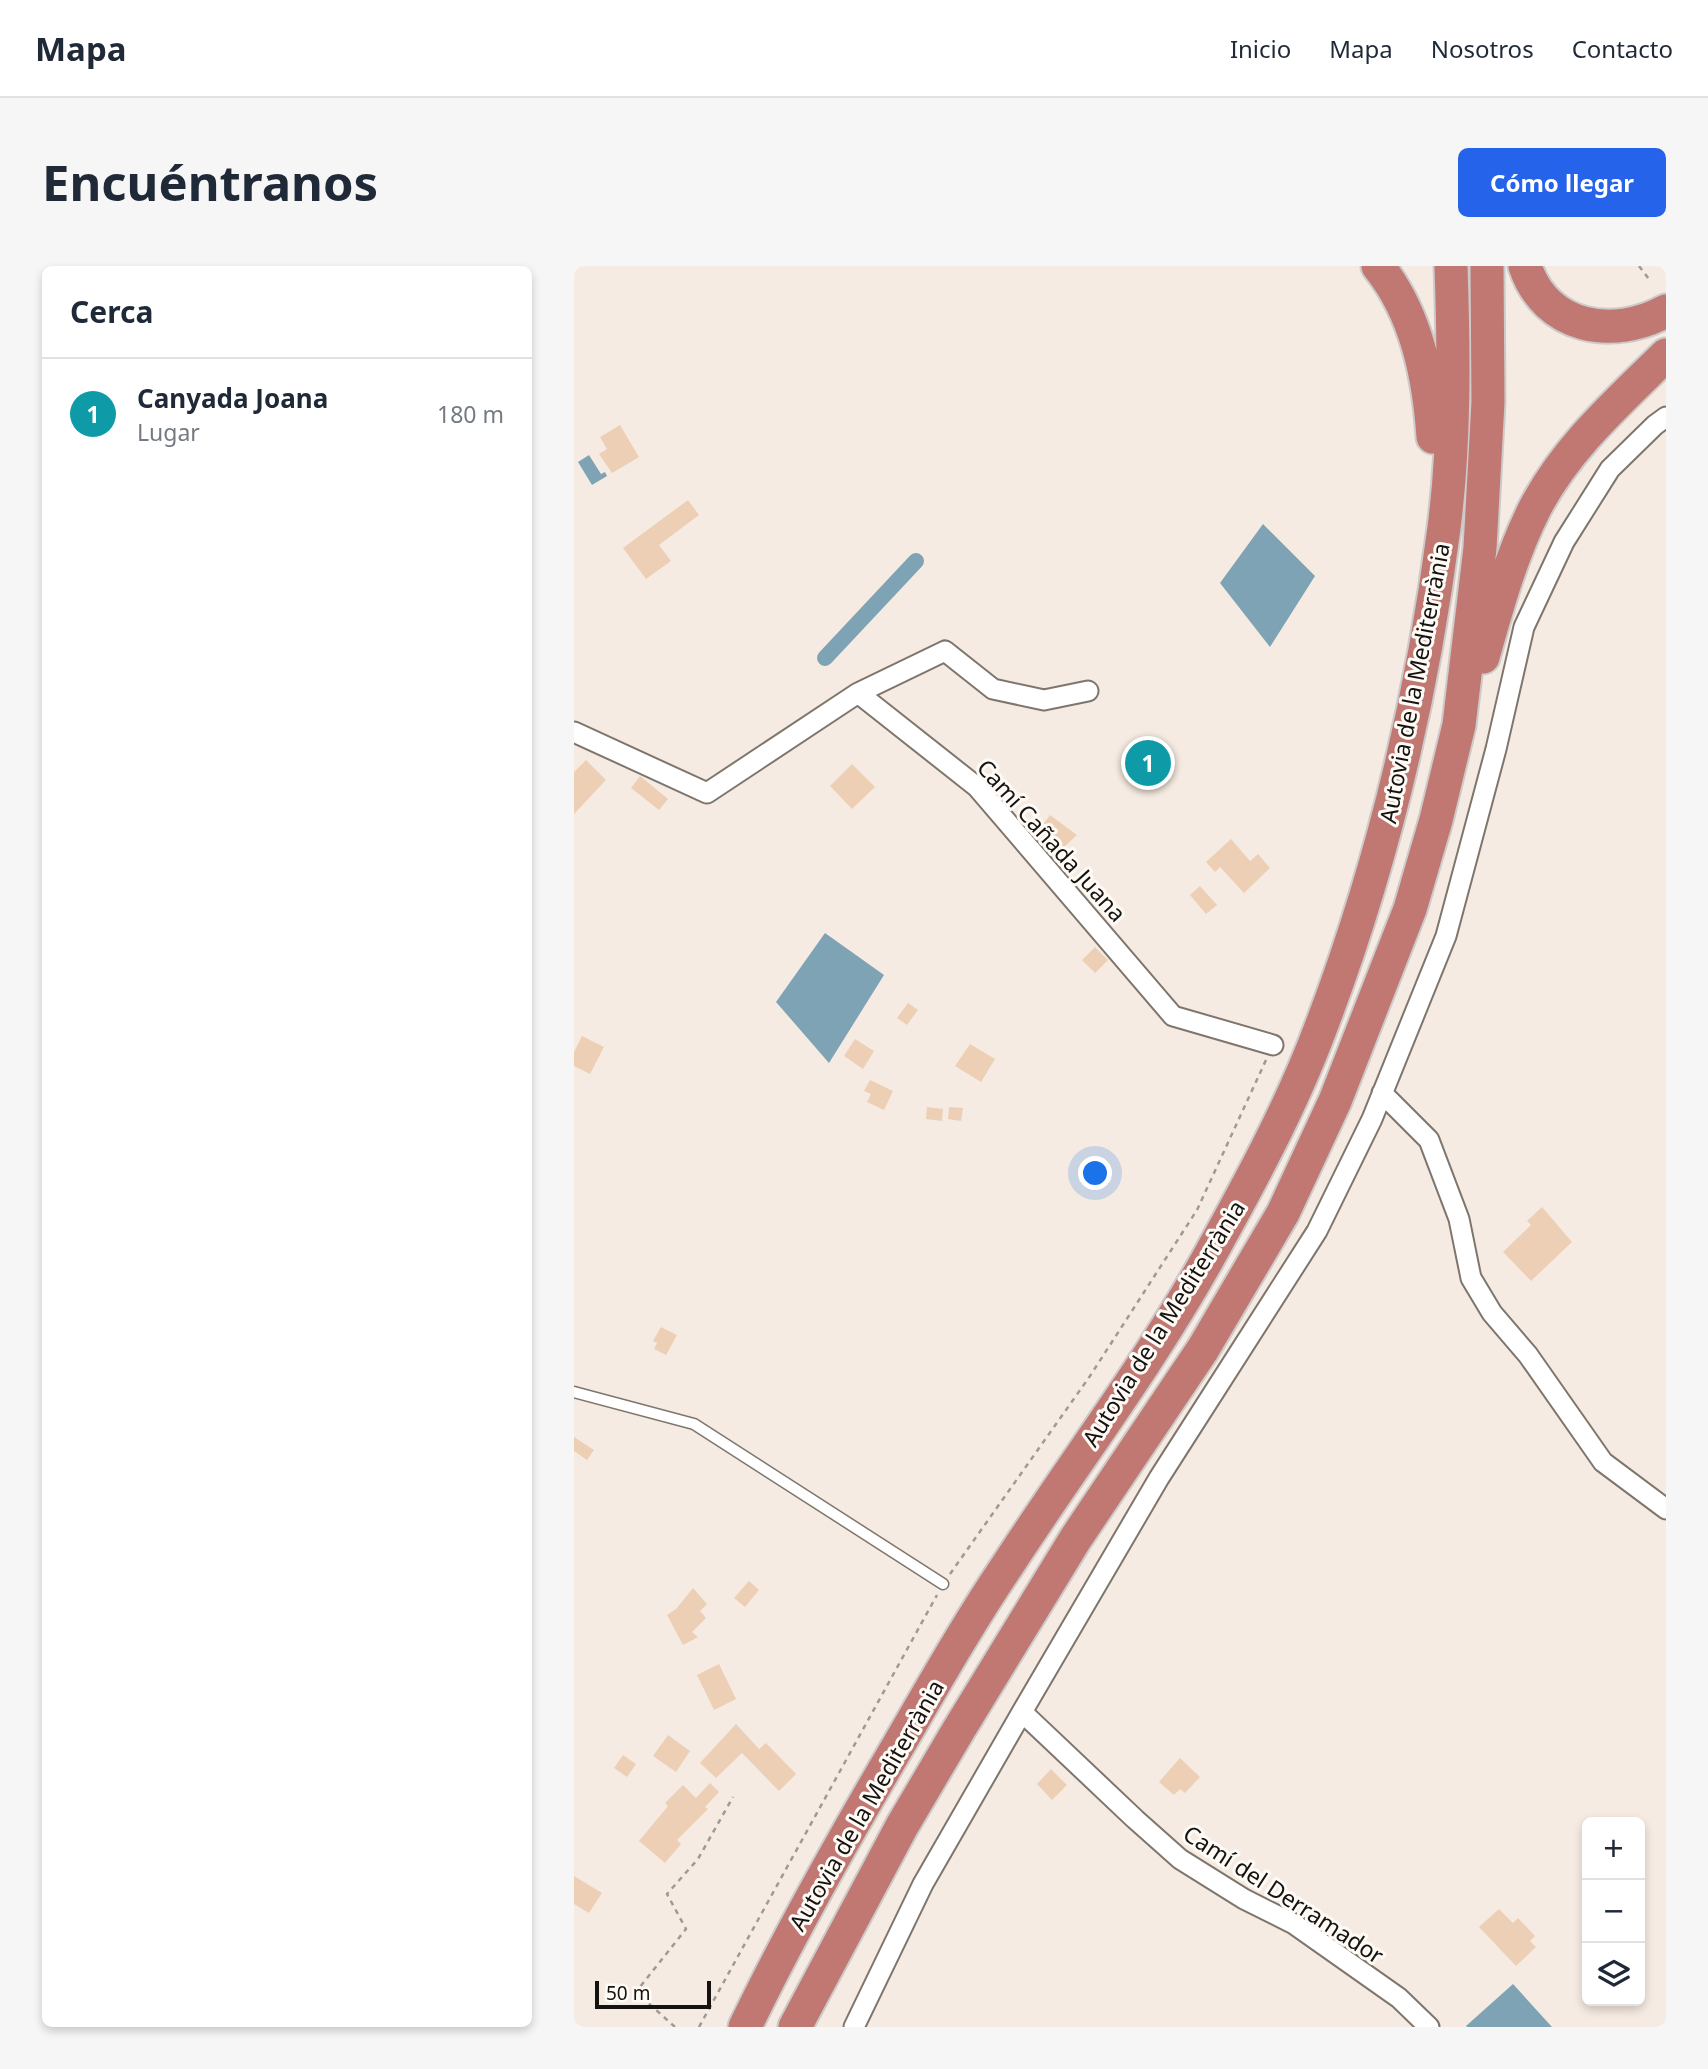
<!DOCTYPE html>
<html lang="es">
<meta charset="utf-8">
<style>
body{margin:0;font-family:"Noto Sans",sans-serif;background:#f6f6f7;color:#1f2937}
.controls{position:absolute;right:21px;bottom:21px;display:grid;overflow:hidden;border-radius:10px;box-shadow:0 4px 10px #0003}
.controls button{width:63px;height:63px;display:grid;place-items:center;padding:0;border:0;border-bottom:2px solid #e0e1e3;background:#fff;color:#1f2937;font:35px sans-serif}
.scale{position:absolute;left:21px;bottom:18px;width:116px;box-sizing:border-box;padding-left:7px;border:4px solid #15120f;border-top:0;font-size:19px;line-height:24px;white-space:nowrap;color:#15120f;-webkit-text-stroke:5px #fefaf6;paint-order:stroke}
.you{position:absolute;left:522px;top:908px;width:24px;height:24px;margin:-18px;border:5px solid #fff;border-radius:50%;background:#1a73e8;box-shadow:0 0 0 10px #1a73e833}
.badge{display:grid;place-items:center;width:46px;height:46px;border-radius:50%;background:#2563eb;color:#fff;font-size:23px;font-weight:700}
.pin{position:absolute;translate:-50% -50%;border:4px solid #fff;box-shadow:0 2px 7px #0006}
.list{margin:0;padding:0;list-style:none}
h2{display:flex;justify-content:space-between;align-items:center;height:91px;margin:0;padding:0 28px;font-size:30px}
h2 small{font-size:23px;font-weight:400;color:#747a83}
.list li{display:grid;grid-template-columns:46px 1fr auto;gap:21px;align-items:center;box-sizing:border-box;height:112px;padding:0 28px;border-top:2px solid #e0e1e3}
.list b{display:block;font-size:26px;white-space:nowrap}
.list p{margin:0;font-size:23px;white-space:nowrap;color:#747a83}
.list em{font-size:23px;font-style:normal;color:#747a83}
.icon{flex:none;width:38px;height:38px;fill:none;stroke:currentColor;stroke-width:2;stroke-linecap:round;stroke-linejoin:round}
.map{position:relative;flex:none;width:1092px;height:1761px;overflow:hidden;border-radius:10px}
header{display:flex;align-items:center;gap:42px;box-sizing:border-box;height:98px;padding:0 35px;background:#fff;border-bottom:2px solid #e0e1e3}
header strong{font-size:33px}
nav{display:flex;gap:38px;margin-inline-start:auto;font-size:24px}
.intro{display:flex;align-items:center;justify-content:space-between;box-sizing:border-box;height:168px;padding:0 42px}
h1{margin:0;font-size:49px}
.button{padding:18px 32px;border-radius:10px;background:#2563eb;color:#fff;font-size:24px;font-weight:700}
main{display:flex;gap:42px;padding:0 42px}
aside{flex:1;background:#fff;border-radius:10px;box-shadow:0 4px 10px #0003}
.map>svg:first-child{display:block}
.water{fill:#7ea3b5}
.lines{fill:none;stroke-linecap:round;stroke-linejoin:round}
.canal{stroke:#7ea3b5;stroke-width:16}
.building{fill:#eccfb5}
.lane-casing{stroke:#7e756c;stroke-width:13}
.street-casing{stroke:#7e756c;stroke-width:23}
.highway-casing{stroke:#cccbca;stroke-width:37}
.path{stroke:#a19992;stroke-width:2.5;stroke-dasharray:5 5;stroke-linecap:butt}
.lane{stroke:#fff;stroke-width:10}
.street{stroke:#fff;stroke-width:19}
.highway{stroke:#c27872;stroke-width:33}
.labels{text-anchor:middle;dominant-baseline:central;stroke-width:6;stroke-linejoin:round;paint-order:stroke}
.street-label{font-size:23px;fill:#15120f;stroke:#fefaf6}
</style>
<header>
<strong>Mapa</strong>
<nav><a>Inicio</a><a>Mapa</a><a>Nosotros</a><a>Contacto</a></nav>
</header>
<div class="intro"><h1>Encuéntranos</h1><a class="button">Cómo llegar</a></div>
<main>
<aside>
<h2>Cerca<small></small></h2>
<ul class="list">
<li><span class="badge" style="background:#0f9aa8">1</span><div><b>Canyada Joana</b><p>Lugar</p></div><em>180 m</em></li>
</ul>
</aside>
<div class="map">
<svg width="1092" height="1761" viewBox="0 0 1092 1761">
<rect width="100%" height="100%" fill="#f6ebe2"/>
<path class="water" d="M 15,189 L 27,208 L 31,206 L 33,210 L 18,219 L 4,196 Z
M 689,258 L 741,310 L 696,381 L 646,317 Z
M 251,667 L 310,709 L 255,797 L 202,736 Z
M 939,1718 L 978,1761 L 893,1761 L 892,1760 Z"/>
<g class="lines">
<path class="canal" d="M 251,392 L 342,295"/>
</g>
<path class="building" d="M 46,159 L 65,191 L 38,207 L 25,188 L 33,183 L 26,171 Z
M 114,234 L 125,249 L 85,279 L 97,295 L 72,313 L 49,282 Z
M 12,494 L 32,514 L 0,548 L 0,506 Z
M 278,498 L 301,521 L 278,543 L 256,520 Z
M 66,510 L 94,533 L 85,544 L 57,522 Z
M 476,549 L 503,569 L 488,583 L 481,578 L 475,586 L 461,570 Z
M 657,573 L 676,595 L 684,588 L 696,602 L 670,627 L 646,601 L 641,606 L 632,596 Z
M 626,620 L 643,639 L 632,648 L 616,629 Z
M 521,681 L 534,694 L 521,707 L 508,694 Z
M 334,737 L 344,744 L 333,759 L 323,752 Z
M 8,770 L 30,781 L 16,808 L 0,800 L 0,786 Z
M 281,773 L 300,785 L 289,803 L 270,790 Z
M 396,778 L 421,793 L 407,816 L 381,800 Z
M 296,814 L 319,825 L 310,844 L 293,836 L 297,828 L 290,825 Z
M 353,841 L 369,843 L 368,855 L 352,853 Z
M 375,841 L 389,842 L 387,855 L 374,853 Z
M 968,941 L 998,976 L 957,1015 L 929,986 L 957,959 L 953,955 Z
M 87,1061 L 103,1069 L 92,1089 L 80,1083 L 83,1077 L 79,1075 Z
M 0,1171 L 20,1184 L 13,1194 L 0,1185 Z
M 175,1315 L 185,1324 L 171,1341 L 160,1332 Z
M 119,1322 L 133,1338 L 126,1345 L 132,1352 L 118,1366 L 124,1371 L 109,1379 L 93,1349 L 102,1343 Z
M 145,1398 L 162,1433 L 140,1444 L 123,1409 Z
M 162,1458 L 185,1483 L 192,1477 L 222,1508 L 205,1525 L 168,1487 L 142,1512 L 126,1497 Z
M 94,1469 L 116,1485 L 102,1506 L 79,1490 Z
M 49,1489 L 62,1498 L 53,1511 L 40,1502 Z
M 606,1492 L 626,1511 L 611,1527 L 606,1523 L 600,1529 L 585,1516 Z
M 477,1503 L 493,1519 L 478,1534 L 463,1518 Z
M 136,1517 L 145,1526 L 131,1541 L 134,1543 L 103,1574 L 107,1578 L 91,1597 L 65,1575 L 94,1540 L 91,1537 L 109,1519 L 122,1532 Z
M 0,1610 L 28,1627 L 15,1647 L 0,1638 Z
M 925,1643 L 939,1657 L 944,1652 L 961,1670 L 956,1675 L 962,1681 L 942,1700 L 905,1661 Z"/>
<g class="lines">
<defs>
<path id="lane" d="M 0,1126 L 120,1158 L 369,1318"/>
<path id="street" d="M 284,427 L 371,385 L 419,423 L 470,434 L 514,425
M 0,466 L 133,527 L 284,427 L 403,521 L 599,750 L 699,779
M 808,827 L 855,874 L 885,953 L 897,1012 L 918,1047 L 954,1089 L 1029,1196 L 1092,1243
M 448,1446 L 561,1553 L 606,1593 L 670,1633 L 720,1658 L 825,1732 L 855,1761
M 280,1761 L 349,1618 L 448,1446 L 585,1212 L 743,965 L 798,853 L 872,670 L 922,483 L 950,361 L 990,276 L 1036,203 L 1081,159 L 1092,151"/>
<path id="highway" d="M 804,0 C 843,48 855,112 859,171
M 951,0 C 972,63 1039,74 1092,45
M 909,391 C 923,341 937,290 960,244 C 991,183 1044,136 1092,89
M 171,1761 C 217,1665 270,1572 324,1480 C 360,1418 395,1356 435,1297 C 500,1197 573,1101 632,996 C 674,920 717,842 747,761 C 808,601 848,432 870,262 C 881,176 880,87 877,0
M 221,1761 L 328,1560 L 384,1465 L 502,1272 L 629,1083 L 709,947 L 761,835 L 836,643 L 862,554 L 885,459 L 906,282 L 914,136 L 913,0"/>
</defs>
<use href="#lane" class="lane-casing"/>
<use href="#street" class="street-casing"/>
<use href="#highway" class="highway-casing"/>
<path class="path" d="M 1065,0 L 1075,13
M 376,1308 L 516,1110 L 623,944 L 692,794
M 101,1761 L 62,1726 L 112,1663 L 93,1628 L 124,1593 L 159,1531
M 125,1761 L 363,1329"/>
<use href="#lane" class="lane"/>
<use href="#street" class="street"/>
<use href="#highway" class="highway"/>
</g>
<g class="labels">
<g class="street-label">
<text transform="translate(840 417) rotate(-79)">Autovia de la Mediterrània</text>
<text transform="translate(478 574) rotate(48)">Camí Cañada Juana</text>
<text transform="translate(589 1057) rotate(-58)">Autovia de la Mediterrània</text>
<text transform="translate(292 1539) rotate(-60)">Autovia de la Mediterrània</text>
<text transform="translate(710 1628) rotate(33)">Camí del Derramador</text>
</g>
</g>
</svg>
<div class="controls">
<button>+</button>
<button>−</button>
<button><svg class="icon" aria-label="layers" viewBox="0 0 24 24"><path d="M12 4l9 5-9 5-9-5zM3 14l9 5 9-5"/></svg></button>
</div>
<div class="scale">50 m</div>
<div class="you"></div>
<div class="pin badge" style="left:574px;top:497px;background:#0f9aa8">1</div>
</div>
</main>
